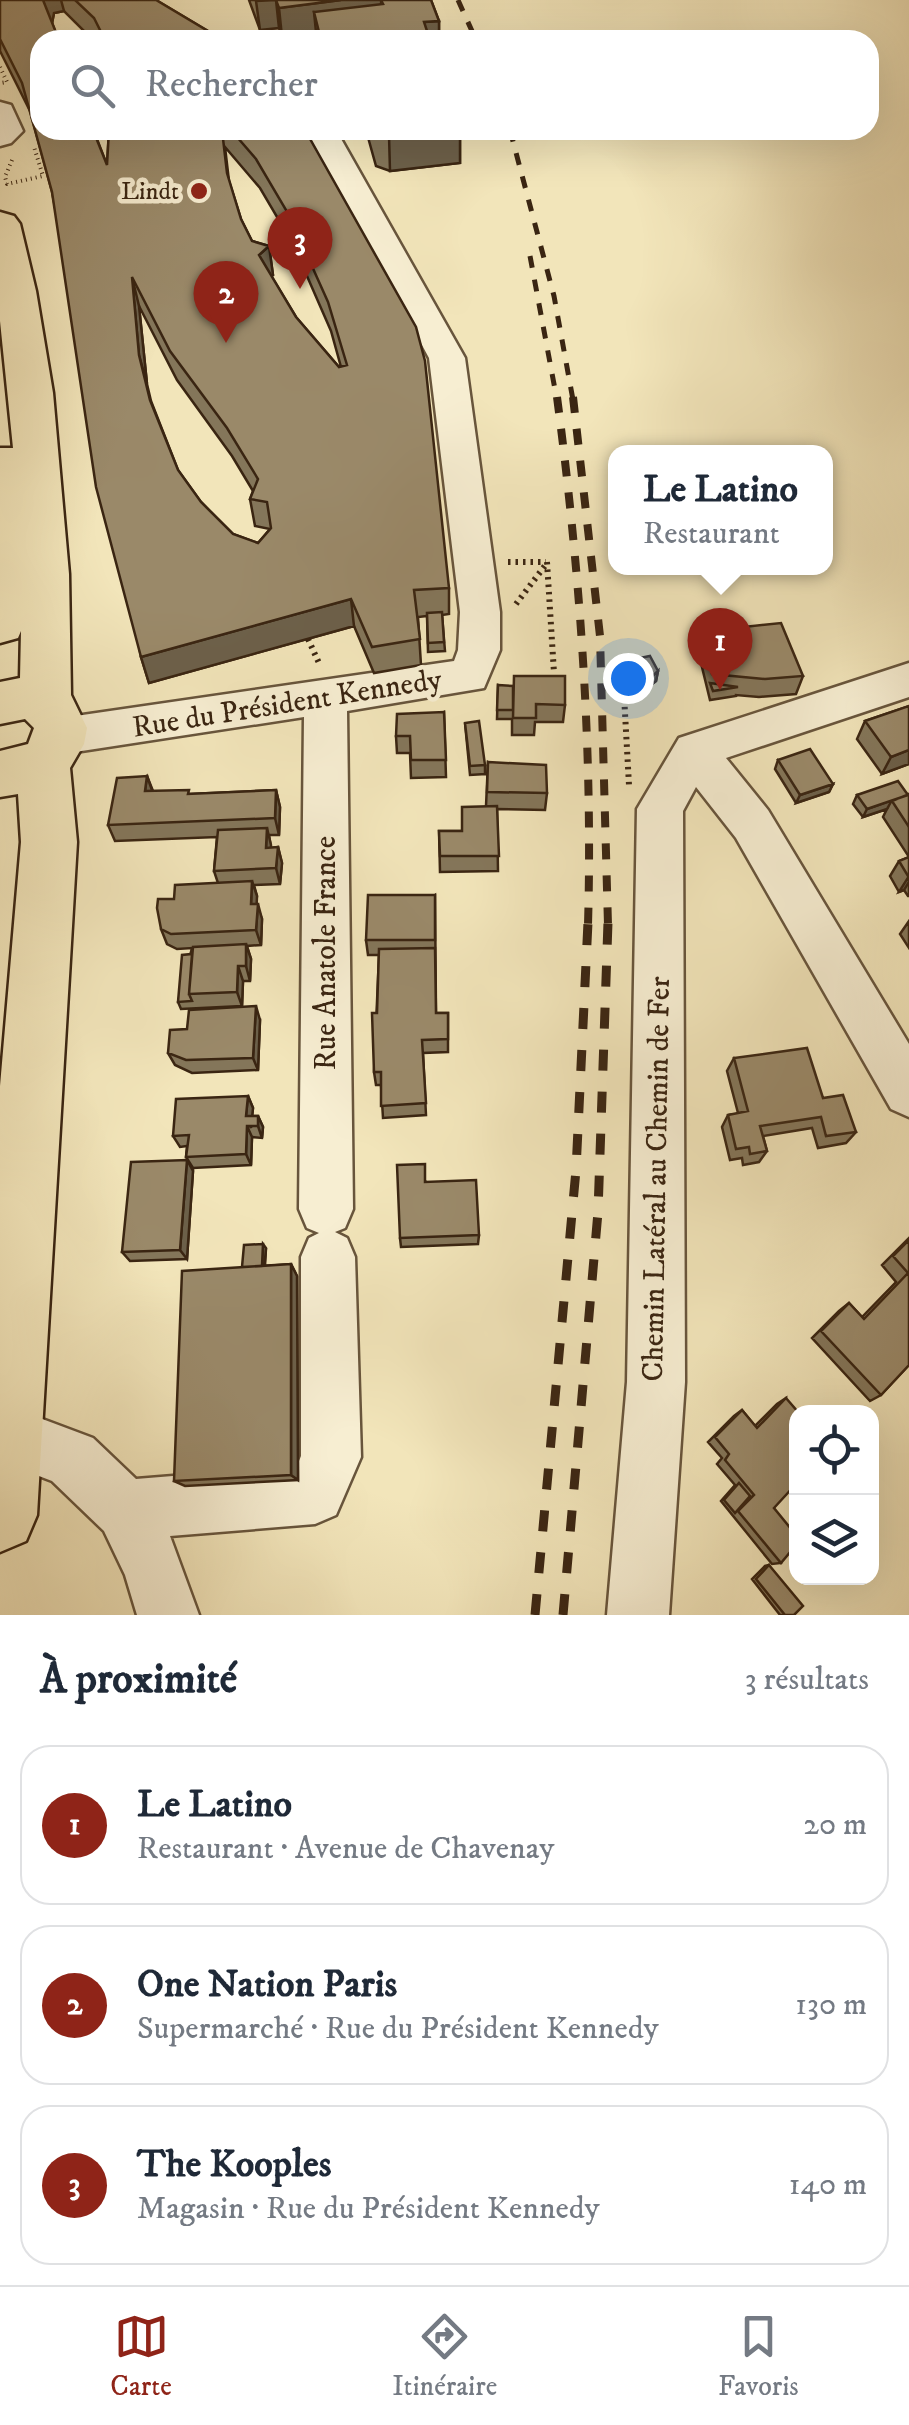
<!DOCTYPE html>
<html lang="fr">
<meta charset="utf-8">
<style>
body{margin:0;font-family:"IM FELL DW Pica",serif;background:#f6f6f7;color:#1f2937}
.controls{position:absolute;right:30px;bottom:30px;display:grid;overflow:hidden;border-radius:20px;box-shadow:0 10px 40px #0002}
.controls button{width:90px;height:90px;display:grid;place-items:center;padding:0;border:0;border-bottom:2px solid #e0e1e3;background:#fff;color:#1f2937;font:50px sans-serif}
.you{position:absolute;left:628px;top:678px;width:35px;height:35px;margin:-25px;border:8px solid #fff;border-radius:50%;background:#1a73e8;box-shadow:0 0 0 15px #1a73e833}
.badge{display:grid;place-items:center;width:65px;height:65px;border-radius:50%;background:#8f2418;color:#fff;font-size:32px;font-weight:700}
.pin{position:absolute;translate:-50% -82px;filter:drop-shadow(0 2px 5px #0008)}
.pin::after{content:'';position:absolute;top:52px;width:35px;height:30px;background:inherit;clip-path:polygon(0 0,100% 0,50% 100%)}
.popup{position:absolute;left:608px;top:445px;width:225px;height:130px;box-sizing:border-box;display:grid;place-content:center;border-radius:20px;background:#fff;filter:drop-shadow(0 2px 8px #0005);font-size:32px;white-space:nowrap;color:#747a83}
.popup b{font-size:38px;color:#1f2937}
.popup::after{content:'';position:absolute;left:50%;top:100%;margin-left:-20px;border:20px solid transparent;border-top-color:#fff}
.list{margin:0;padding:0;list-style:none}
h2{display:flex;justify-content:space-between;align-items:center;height:130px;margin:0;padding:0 40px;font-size:42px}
h2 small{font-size:32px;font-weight:400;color:#747a83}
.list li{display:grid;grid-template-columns:65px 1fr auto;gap:30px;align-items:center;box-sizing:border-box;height:160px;margin:0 20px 20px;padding:0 20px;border:2px solid #e0e1e3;border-radius:30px}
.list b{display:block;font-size:38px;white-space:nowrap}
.list p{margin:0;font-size:32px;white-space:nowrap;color:#747a83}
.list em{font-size:32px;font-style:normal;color:#747a83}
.icon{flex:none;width:55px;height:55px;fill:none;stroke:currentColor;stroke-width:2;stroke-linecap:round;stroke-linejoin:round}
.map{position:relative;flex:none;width:909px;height:1615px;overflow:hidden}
.search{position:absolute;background:#fff;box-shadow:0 10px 40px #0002;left:30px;right:30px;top:30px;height:110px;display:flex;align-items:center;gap:25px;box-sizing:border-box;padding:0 35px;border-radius:30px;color:#747a83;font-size:38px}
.sheet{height:670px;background:#fff}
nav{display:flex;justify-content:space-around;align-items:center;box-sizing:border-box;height:140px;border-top:2px solid #e0e1e3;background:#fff;font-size:28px;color:#747a83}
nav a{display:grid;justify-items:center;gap:5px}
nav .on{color:#8f2418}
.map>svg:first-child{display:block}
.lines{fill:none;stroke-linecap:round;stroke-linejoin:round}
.minor-casing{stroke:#68553c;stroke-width:5}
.major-casing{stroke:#3a2512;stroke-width:5}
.path-far1{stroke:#3a2512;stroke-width:4;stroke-dasharray:1 4;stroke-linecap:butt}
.path{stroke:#3a2512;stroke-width:6;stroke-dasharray:2.5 5;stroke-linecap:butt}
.minor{fill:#f7eed2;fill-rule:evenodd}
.major{fill:#f2e5ba;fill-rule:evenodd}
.rail-far2{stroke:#3a2512;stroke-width:5;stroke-dasharray:12 12;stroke-linecap:butt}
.rail-far1{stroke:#3a2512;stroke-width:8;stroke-dasharray:16 16;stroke-linecap:butt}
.rail{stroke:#3a2512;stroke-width:9;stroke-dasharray:21 21;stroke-linecap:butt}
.wall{fill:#84765a;stroke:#3a2512;stroke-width:2.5;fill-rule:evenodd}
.shaded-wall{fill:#6c604a;stroke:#3a2512;stroke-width:2.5}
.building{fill:#9a8969;stroke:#3a2512;stroke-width:2.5;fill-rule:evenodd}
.poi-dot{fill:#8f2418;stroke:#f7eed2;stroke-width:4}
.labels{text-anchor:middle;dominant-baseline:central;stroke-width:9;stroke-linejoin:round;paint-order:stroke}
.far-poi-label{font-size:25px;fill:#3a2512;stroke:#f7eed2;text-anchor:end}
.street-label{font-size:30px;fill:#3a2512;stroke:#f7eed2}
</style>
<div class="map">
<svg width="909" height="1615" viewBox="0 0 909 1615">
<rect width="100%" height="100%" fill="#f2e5ba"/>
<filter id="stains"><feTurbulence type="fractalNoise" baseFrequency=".002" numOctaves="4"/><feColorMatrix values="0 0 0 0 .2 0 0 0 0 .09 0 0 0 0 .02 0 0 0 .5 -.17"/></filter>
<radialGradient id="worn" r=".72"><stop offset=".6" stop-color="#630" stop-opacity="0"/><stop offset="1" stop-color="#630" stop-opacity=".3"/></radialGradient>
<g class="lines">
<defs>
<path id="minor" d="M 0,102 L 11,105 L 23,131 L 11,143 L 0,146 Z
M 306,130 L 336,130 L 465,358 L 500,612 L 500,650 L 484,688 L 347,711 L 353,1209 L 345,1228 L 335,1232 L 347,1238 L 355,1257 L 361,1457 L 336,1515 L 315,1524 L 170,1536 L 199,1615 L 137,1615 L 125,1575 L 104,1531 L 52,1481 L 0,1461 L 0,1407 L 5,1405 L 93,1438 L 136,1479 L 297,1466 L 301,1456 L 301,1257 L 309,1238 L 319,1233 L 307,1228 L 299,1209 L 304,717 L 62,754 L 47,749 L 40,736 L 47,723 L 62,718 L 454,661 L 458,650 L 460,612 L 429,358 Z
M 909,663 L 909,697 L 726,758 L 768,810 L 909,1044 L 909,1117 L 891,1109 L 736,838 L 696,787 L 683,811 L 685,1382 L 669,1615 L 607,1615 L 627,1382 L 637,809 L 679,738 Z"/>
<path id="major" d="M 0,212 L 14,216 L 20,224 L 36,291 L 53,393 L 69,574 L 71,695 L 87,728 L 84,744 L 70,768 L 77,842 L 37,1515 L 26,1541 L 0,1552 L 0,1086 L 21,842 L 18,794 L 0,797 L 0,751 L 28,744 L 34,728 L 25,719 L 0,724 L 0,682 L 20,678 L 21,631 L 18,638 L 0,643 L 0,448 L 13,448 L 0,321 Z"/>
</defs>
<use href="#minor" class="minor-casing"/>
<use href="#major" class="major-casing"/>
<path class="path-far1" d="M 0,67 L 7,82 L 1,83
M 12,160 L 5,177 L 7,184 L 43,176 L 34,147"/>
<path class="path" d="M 508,562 L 546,562
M 547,562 L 554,673
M 516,604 L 547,563
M 308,639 L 319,663
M 623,677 L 629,785"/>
<use href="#minor" class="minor"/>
<use href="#major" class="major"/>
<path class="rail-far2" d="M 458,0 L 476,40
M 510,130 L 554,296 L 573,400
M 530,256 L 557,400"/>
<path class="rail-far1" d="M 557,397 C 580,572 593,748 588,925
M 573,397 L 600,636 L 608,925"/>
<path class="rail" d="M 535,1615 L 576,1170 L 588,922
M 563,1615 L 598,1212 L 608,922"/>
</g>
<path class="wall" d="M 0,0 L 156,0 L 223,40 L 93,40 L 64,11 L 54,13 L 52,23 L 107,165 L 109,130 L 305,130 L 449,588 L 449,614 L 442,615 L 445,651 L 428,652 L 427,616 L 418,617 L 421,665 L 374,673 L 354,626 L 149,683 L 141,657 L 52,192 L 30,111 L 0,51 ZM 225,147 L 260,188 L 293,244 L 331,331 L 341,367 L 339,367 L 296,317 L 271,276 L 273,275 L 269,246 L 252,241 L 241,219 L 229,181 ZM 139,306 L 177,380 L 232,456 L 253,491 L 250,499 L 255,526 L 270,529 L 258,543 L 233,534 L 201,502 L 178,470 L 151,401 L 147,384 Z
M 249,0 L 431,0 L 439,21 L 439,40 L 316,40 L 316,32 L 282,37 L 279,28 L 260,30 Z
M 366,130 L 460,130 L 460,163 L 390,171 L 376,166 Z
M 706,620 L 720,627 L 718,635 L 723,634 L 725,629 L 803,676 L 796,694 L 759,697 L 736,695 L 736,696 L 710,700 L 701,663 L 705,644 L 715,644 L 717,636 L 706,637 L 704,630 Z
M 635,659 L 658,671 L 656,681 L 647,688 L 634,687 L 633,669 Z
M 498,685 L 565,705 L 563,722 L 535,722 L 534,735 L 512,735 L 512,719 L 497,719 Z
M 909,706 L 909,764 L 882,774 L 857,739 L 865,721 Z
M 444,712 L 446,777 L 411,778 L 410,753 L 397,753 L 396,736 Z
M 465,723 L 485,765 L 485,774 L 470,775 Z
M 778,760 L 833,784 L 829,792 L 796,803 L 775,769 Z
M 488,762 L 547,793 L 545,810 L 497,809 L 498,871 L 440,872 L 439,831 L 462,831 L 486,806 Z
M 147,776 L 153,791 L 190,794 L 276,790 L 280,807 L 279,835 L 269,835 L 271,848 L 278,847 L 282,863 L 280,884 L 254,885 L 257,896 L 256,904 L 262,919 L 261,945 L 247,946 L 251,959 L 250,981 L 243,981 L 242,1006 L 181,1009 L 178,1002 L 192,948 L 177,949 L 167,944 L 161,929 L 174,899 L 218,883 L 214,871 L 217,837 L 115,841 L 108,825 Z
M 909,794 L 909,857 L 883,817 L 887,809 L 863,817 L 853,804 L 857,795 Z
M 909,857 L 909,896 L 908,896 L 904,890 L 899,892 L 890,876 L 899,861 Z
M 435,895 L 436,1013 L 448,1013 L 448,1052 L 423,1053 L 426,1115 L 383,1118 L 381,1085 L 376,1085 L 374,1072 L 379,955 L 368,955 L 366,940 Z
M 909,921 L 909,948 L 900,934 Z
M 260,1020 L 258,1070 L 192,1073 L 175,1065 L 168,1053 L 187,1029 Z
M 734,1058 L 823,1098 L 856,1132 L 846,1143 L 818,1148 L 812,1128 L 763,1136 L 767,1151 L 759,1162 L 743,1165 L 742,1158 L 730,1160 L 722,1127 L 728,1115 L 738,1113 L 727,1071 Z
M 248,1096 L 253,1108 L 252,1116 L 258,1116 L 263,1127 L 262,1138 L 252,1137 L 251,1165 L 193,1168 L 186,1157 L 187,1146 L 180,1147 L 173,1136 Z
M 193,1171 L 187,1259 L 130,1261 L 122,1252 Z
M 426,1182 L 479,1235 L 478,1244 L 401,1247 L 400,1238 Z
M 909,1238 L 909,1365 L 881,1395 L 870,1401 L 812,1338 L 839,1311 L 849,1303 L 862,1317 L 896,1282 L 882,1265 Z
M 266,1248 L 265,1266 L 291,1264 L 297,1276 L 298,1480 L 185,1486 L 174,1481 Z
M 786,1398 L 774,1508 L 781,1563 L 772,1564 L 721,1501 L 735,1485 L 717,1464 L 722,1458 L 708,1442 L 734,1416 L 742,1410 L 755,1426 L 777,1404 Z
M 769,1565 L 794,1615 L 780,1615 L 752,1579 L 765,1566 Z"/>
<path class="shaded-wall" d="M 43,0 L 61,0 L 64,11 L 54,13 L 51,29 Z
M 276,0 L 279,28 L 260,30 L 256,1 Z
M 341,0 L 381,0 L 382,24 L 314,12 L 316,32 L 282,37 L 279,8 Z
M 439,21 L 439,40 L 424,40 L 424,22 Z
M 431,130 L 460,130 L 460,163 L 390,171 L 389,135 Z
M 269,246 L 273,275 L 263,284 L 259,255 Z
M 132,277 L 139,306 L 147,384 L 139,355 Z
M 351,599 L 354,626 L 149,683 L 141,657 Z
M 658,671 L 656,681 L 647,688 L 649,679 Z
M 909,750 L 909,764 L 882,774 L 891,757 Z
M 147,776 L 153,793 L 145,791 Z
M 833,784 L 829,792 L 796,803 L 800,795 Z
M 276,790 L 280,807 L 279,835 L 275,818 Z
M 892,800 L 887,809 L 863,817 L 867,809 Z
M 267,828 L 271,845 L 270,864 L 266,848 Z
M 278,847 L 282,863 L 280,884 L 276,868 Z
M 909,876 L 909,882 L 904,890 L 899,892 Z
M 252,881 L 257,896 L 256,920 L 251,904 Z
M 258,904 L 262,919 L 261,945 L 256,930 Z
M 246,944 L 251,959 L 250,981 L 246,966 Z
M 238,966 L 243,981 L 242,1006 L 237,992 Z
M 256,1006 L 260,1020 L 258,1070 L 253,1058 Z
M 248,1096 L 253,1108 L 251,1128 L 246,1116 Z
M 258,1116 L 263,1127 L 262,1138 L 258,1126 Z
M 247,1126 L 252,1137 L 251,1165 L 246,1154 Z
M 187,1160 L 193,1171 L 187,1259 L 180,1250 Z
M 263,1244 L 266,1248 L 264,1271 L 262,1266 Z
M 291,1264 L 297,1276 L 298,1480 L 291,1475 Z"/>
<path class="building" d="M 0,0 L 43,0 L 59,40 L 40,40 L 40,130 L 93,130 L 107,165 L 109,130 L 222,130 L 227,173 L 241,219 L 252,241 L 269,246 L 259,255 L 296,317 L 339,367 L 347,365 L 328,302 L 289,215 L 256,159 L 231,130 L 305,130 L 416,327 L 425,361 L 449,588 L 414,590 L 420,639 L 372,647 L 351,599 L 141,657 L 96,487 L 52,192 L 22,83 L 0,39 ZM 132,277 L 170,351 L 227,428 L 258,479 L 250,499 L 267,502 L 271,528 L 258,543 L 233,534 L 201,502 L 178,470 L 150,400 L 139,355 Z
M 75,0 L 156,0 L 223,40 L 105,40 L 94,18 Z
M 276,0 L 341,0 L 279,8 Z
M 381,0 L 431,0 L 439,21 L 424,22 L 430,40 L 321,40 L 314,12 L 383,4 Z
M 375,130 L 431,130 L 389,135 Z
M 442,612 L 444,642 L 428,643 L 427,613 Z
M 716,617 L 720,627 L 709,628 L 706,620 Z
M 781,623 L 803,676 L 765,679 L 712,674 L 705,644 L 720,644 L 717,635 L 725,634 L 725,629 Z
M 650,656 L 658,671 L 649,679 L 636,678 L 635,659 Z
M 514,676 L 565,676 L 565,705 L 536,704 L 536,718 L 513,718 Z
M 710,683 L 738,687 L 713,691 Z
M 498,685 L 513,686 L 513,710 L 497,710 Z
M 909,706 L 909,750 L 891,757 L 865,721 Z
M 444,712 L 446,760 L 411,760 L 410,736 L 396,736 L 397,714 Z
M 479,721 L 485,765 L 470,766 L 465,723 Z
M 810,749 L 833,784 L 800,795 L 778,760 Z
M 488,762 L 546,765 L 547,793 L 487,792 Z
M 147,776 L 145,791 L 189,790 L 188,794 L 276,790 L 275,818 L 108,825 L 117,778 Z
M 898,781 L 908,795 L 867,809 L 857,795 Z
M 909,794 L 909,827 L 892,801 Z
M 497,806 L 499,856 L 440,856 L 439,831 L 462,831 L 462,807 Z
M 267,828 L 266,848 L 278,847 L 276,868 L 214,871 L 218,830 Z
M 909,857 L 909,876 L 908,876 L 899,861 Z
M 252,881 L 251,904 L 258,904 L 256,930 L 171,934 L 161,929 L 157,908 L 158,899 L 174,899 L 175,885 Z
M 368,895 L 435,895 L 435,940 L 366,940 Z
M 246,944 L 246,966 L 238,966 L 237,992 L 189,994 L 193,947 Z
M 435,948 L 436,1013 L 448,1013 L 448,1039 L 422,1040 L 426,1103 L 381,1106 L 381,1072 L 374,1072 L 372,1013 L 377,1013 L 379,949 Z
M 192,954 L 189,994 L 192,1001 L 178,1002 L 182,955 Z
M 256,1006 L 253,1058 L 186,1060 L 168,1053 L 170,1030 L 187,1029 L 189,1010 Z
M 807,1048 L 823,1098 L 843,1095 L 856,1132 L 826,1136 L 821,1117 L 760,1126 L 767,1151 L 750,1154 L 749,1147 L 736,1149 L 728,1115 L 748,1111 L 734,1058 Z
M 248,1096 L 246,1116 L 258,1116 L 258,1126 L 247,1126 L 246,1154 L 186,1157 L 189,1135 L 173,1136 L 176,1099 Z
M 187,1160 L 180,1250 L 122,1252 L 131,1162 Z
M 425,1164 L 425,1182 L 476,1180 L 479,1235 L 400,1238 L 397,1165 Z
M 909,1240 L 909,1365 L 881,1395 L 821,1331 L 849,1303 L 864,1319 L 908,1273 L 893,1256 Z
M 263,1244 L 262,1266 L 242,1267 L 244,1245 Z
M 291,1264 L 291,1475 L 174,1481 L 182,1271 Z
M 786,1398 L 798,1412 L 796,1484 L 774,1508 L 796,1535 L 796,1545 L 781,1563 L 738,1511 L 754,1495 L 725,1460 L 729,1454 L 715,1437 L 742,1410 L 757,1428 Z
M 739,1483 L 750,1496 L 735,1513 L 724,1500 Z
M 769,1565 L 803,1606 L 794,1615 L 785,1615 L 756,1579 Z"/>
<circle class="poi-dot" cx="199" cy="191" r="10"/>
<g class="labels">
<g class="far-poi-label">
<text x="179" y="191">Lindt</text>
</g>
<g class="street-label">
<text transform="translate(287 704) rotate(-9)">Rue du Président Kennedy</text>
<text transform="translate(326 953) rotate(-90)">Rue Anatole France</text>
<text transform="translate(657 1179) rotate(-89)">Chemin Latéral au Chemin de Fer</text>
</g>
</g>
<rect width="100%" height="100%" filter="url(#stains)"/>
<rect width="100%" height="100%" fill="url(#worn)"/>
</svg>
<div class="controls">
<button><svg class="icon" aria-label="locate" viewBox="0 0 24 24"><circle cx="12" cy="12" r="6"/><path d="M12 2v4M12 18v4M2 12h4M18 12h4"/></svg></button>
<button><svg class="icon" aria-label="layers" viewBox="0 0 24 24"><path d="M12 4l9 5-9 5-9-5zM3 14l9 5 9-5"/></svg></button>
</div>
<div class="you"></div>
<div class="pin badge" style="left:720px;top:690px">1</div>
<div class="popup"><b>Le Latino</b>Restaurant</div>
<div class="pin badge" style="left:226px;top:343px">2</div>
<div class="pin badge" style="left:300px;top:289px">3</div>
<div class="search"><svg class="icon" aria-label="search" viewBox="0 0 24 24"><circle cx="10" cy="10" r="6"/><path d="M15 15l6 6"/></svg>Rechercher</div>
</div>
<section class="sheet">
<h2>À proximité<small>3 résultats</small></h2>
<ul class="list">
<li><span class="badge">1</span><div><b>Le Latino</b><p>Restaurant · Avenue de Chavenay</p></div><em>20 m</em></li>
<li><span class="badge">2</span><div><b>One Nation Paris</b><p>Supermarché · Rue du Président Kennedy</p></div><em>130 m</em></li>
<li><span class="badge">3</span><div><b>The Kooples</b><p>Magasin · Rue du Président Kennedy</p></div><em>140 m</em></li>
</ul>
</section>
<nav>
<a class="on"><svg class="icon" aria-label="map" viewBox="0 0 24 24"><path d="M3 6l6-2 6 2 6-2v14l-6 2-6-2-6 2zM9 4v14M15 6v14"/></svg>Carte</a>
<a><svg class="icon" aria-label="directions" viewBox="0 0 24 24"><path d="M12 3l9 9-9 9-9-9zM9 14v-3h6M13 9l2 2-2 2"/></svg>Itinéraire</a>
<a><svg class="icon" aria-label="saved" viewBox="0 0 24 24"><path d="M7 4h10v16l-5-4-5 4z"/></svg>Favoris</a>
</nav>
